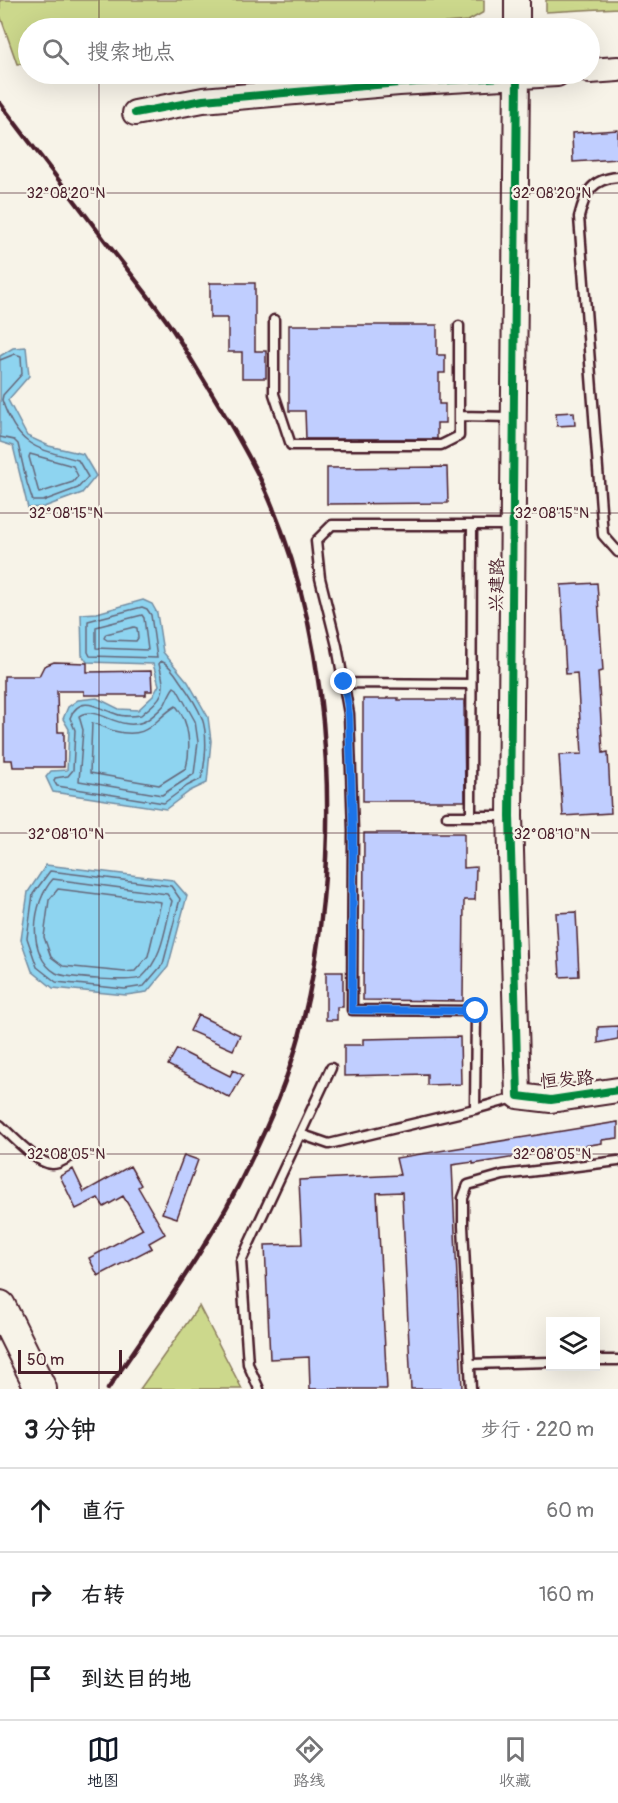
<!DOCTYPE html>
<html lang="zh">
<meta charset="utf-8">
<style>
body{margin:0;font-family:Pangolin,"LXGW WenKai TC",sans-serif;background:#f2f2f2;color:#202124}
.controls{position:absolute;right:18px;bottom:18px;display:grid;overflow:hidden;border-radius:0px;box-shadow:0 6px 24px #0002}
.controls button{width:54px;height:54px;display:grid;place-items:center;padding:0;border:0;border-bottom:2px solid #e0e0e0;background:#fff;color:#202124;font:30px sans-serif}
.scale{position:absolute;left:18px;bottom:15px;width:104px;box-sizing:border-box;padding-left:6px;border:3px solid #4a1f2b;border-top:0;font-size:16px;line-height:21px;white-space:nowrap;color:#4a1f2b;-webkit-text-stroke:4px #f7f3e8;paint-order:stroke}
.stop{position:absolute;width:18px;height:18px;margin:-14px;border:4px solid #1a73e8;border-radius:50%;background:#fff}
.stop.end{background:#1a73e8;border-color:#fff;box-shadow:0 2px 6px #0008}
.list{margin:0;padding:0;list-style:none}
h2{display:flex;justify-content:space-between;align-items:center;height:78px;margin:0;padding:0 24px;font-size:26px}
h2 small{font-size:20px;font-weight:400;color:#757577}
.list li{display:grid;grid-template-columns:39px 1fr auto;gap:18px;align-items:center;box-sizing:border-box;height:84px;padding:0 24px;border-top:2px solid #e0e0e0}
.list b{display:block;font-size:22px;white-space:nowrap}
.list em{font-size:20px;font-style:normal;color:#757577}
.icon{flex:none;width:33px;height:33px;fill:none;stroke:currentColor;stroke-width:2;stroke-linecap:round;stroke-linejoin:round}
.map{position:relative;flex:none;width:618px;height:1389px;overflow:hidden}
.search{position:absolute;background:#fff;box-shadow:0 6px 24px #0002;left:18px;right:18px;top:18px;height:66px;display:flex;align-items:center;gap:15px;box-sizing:border-box;padding:0 21px;border-radius:33px;color:#757577;font-size:22px}
.sheet{height:330px;background:#fff}
nav{display:flex;justify-content:space-around;align-items:center;box-sizing:border-box;height:84px;border-top:2px solid #e0e0e0;background:#fff;font-size:16px;color:#757577}
nav a{display:grid;justify-items:center;gap:3px}
nav .on{color:#111827}
.map>svg:first-child{display:block}
.green{fill:#ccd88c;stroke:#8b7c5c;stroke-width:1.5}
.water{fill:#8ed4f0;stroke:#738ca1;stroke-width:1.5}
.lines{fill:none;stroke-linecap:round;stroke-linejoin:round}
.shore{stroke:#65677a;stroke-width:1.5}
.building{fill:#c0ceff;stroke:#4a1f2b;stroke-width:1.5}
.lane-casing{stroke:#4a1f2b;stroke-width:13}
.secondary-casing{stroke:#4a1f2b;stroke-width:28}
.highway-casing{stroke:#4a1f2b;stroke-width:34}
.lane{stroke:#f7f3e8;stroke-width:8}
.secondary{stroke:#f7f3e8;stroke-width:24}
.highway{stroke:#f7f3e8;stroke-width:30}
.rail{stroke:#4a1f2b;stroke-width:4.5}
.cycleway-casing{stroke:#f7f3e8;stroke-width:11}
.cycleway{stroke:#00873e;stroke-width:8}
.route{stroke:#1a73e8;stroke-width:8}
.ticks{fill:none;stroke:#4a1f2b;stroke-width:1.5;stroke-opacity:0.45}
.labels{text-anchor:middle;dominant-baseline:central;stroke-width:4.5;stroke-linejoin:round;paint-order:stroke}
.street-label{font-size:18px;fill:#4a1f2b;stroke:#f7f3e8}
.ticks-label{font-size:15px;text-anchor:middle;fill:#4a1f2b;stroke:#f7f3e8;stroke-width:4.5;stroke-linejoin:round;paint-order:stroke}
</style>
<div class="map">
<svg width="618" height="1389" viewBox="0 0 618 1389">
<rect width="100%" height="100%" fill="#f7f3e8"/>
<filter id="ink" filterUnits="userSpaceOnUse"><feTurbulence type="fractalNoise" baseFrequency=".0167" numOctaves="2"/><feDisplacementMap in="SourceGraphic" scale="12" xChannelSelector="R" yChannelSelector="G"/><feConvolveMatrix kernelMatrix="1 2 1 2 8 2 1 2 1" color-interpolation-filters="sRGB"/></filter>
<g filter="url(#ink)">
<path class="green" d="M 0,0 L 484,0 L 484,12 L 468,21 L 385,28 L 28,28 L 28,63 L 17,64 L 0,15 Z
M 546,0 L 618,0 L 618,8 L 546,12 Z
M 199,1306 L 242,1389 L 140,1389 Z"/>
<path class="water" d="M 26,347 L 29,376 L 8,400 L 27,436 L 49,446 L 83,454 L 96,476 L 82,493 L 44,507 L 28,508 L 13,446 L 0,442 L 0,356 L 13,348 Z
M 143,600 L 152,604 L 157,613 L 163,652 L 188,682 L 208,717 L 211,741 L 207,783 L 190,791 L 166,809 L 53,792 L 46,777 L 51,771 L 67,770 L 69,729 L 63,719 L 68,707 L 78,700 L 97,698 L 119,709 L 138,710 L 153,696 L 159,685 L 153,664 L 87,662 L 82,655 L 81,614 L 97,613 Z
M 46,865 L 173,880 L 187,896 L 168,967 L 147,992 L 126,995 L 53,988 L 32,971 L 21,940 L 28,892 Z"/>
<g class="lines">
<path class="shore" d="M 0,360 L 15,354 L 21,356 L 22,374 L 3,395 L 2,400 C 18,447 35,448 78,460 L 88,477 L 78,488 L 43,501 L 33,501 L 27,483 L 18,444 L 14,440 L 0,437
M 30,454 L 73,466 L 78,476 L 73,482 L 39,493 L 29,457 Z
M 142,607 L 147,609 L 151,615 L 157,658 L 90,656 L 88,652 L 88,621 Z
M 142,615 L 144,618 L 148,650 L 96,648 L 96,627 Z
M 134,627 L 137,628 L 138,638 L 136,641 L 107,640 L 104,638 L 106,634 Z
M 161,661 C 169,664 175,673 180,681 C 188,692 197,705 202,718 C 208,735 206,762 201,779 L 187,786 L 164,803 L 57,786 L 54,781 L 55,778 L 68,776 L 73,770 L 75,730 L 70,718 C 80,693 100,709 116,714 C 123,717 134,716 141,715 C 164,696 167,693 159,664 Z
M 174,687 L 177,689 L 195,721 L 198,742 L 194,774 L 162,795 L 79,781 L 83,730 L 79,716 C 96,704 119,732 143,722 C 150,719 160,710 165,704 C 168,698 170,692 174,687 Z
M 176,706 C 190,722 191,748 186,768 L 159,785 L 90,773 L 92,723 C 100,724 106,729 114,731 C 151,740 152,720 176,706 Z
M 50,871 L 171,886 L 180,899 L 163,964 L 144,986 L 125,989 L 56,982 L 37,967 L 27,938 L 33,894 Z
M 53,879 L 167,894 L 172,901 C 165,927 163,958 142,977 C 135,983 65,978 56,973 C 26,955 32,902 53,879 Z
M 58,889 L 161,902 L 148,956 L 135,971 L 125,972 L 63,966 L 51,957 L 44,937 L 49,900 Z"/>
</g>
<path class="building" d="M 618,130 L 618,159 L 573,162 L 572,133 Z
M 210,283 L 255,283 L 255,351 L 266,351 L 266,378 L 242,378 L 242,352 L 228,352 L 228,318 L 210,318 Z
M 289,325 L 437,325 L 437,355 L 445,355 L 445,373 L 439,373 L 439,404 L 445,404 L 445,423 L 437,423 L 437,439 L 306,439 L 305,411 L 289,411 Z
M 574,412 L 575,425 L 557,426 L 556,413 Z
M 447,467 L 448,503 L 327,504 L 327,468 Z
M 597,583 L 603,671 L 598,672 L 603,753 L 608,752 L 611,813 L 563,816 L 559,755 L 582,754 L 577,673 L 566,674 L 561,585 Z
M 54,662 L 87,663 L 87,672 L 151,671 L 152,691 L 146,691 L 146,695 L 84,695 L 84,691 L 57,691 L 58,732 L 64,732 L 64,767 L 13,767 L 12,760 L 4,760 L 4,676 L 39,676 L 44,666 Z
M 387,698 L 398,698 L 398,700 L 464,700 L 465,801 L 363,801 L 363,699 L 387,699 Z
M 364,833 L 464,833 L 464,868 L 476,867 L 475,900 L 464,900 L 463,1001 L 363,1000 Z
M 576,912 L 579,976 L 560,977 L 556,913 Z
M 326,972 L 343,972 L 343,1007 L 337,1007 L 337,1020 L 326,1020 Z
M 198,1015 L 240,1035 L 233,1050 L 190,1031 Z
M 618,1026 L 618,1039 L 598,1043 L 598,1027 Z
M 460,1037 L 461,1084 L 427,1085 L 427,1074 L 344,1076 L 344,1045 L 363,1045 L 363,1039 Z
M 177,1049 L 230,1076 L 233,1070 L 243,1075 L 230,1098 L 168,1065 Z
M 618,1122 L 618,1138 L 602,1140 L 602,1143 L 473,1164 L 473,1162 L 452,1165 L 462,1389 L 411,1389 L 402,1192 L 377,1193 L 387,1389 L 310,1389 L 309,1357 L 270,1359 L 265,1245 L 302,1244 L 299,1180 L 400,1175 L 396,1158 Z
M 184,1155 L 198,1160 L 177,1218 L 162,1213 Z
M 130,1166 L 141,1185 L 138,1187 L 165,1234 L 149,1243 L 152,1248 L 98,1276 L 89,1258 L 143,1229 L 123,1196 L 104,1207 L 98,1198 L 76,1209 L 60,1176 L 73,1169 L 84,1192 Z"/>
<g class="lines">
<defs>
<path id="lane" d="M 618,177 C 591,179 585,193 579,217 L 603,535 L 618,552
M 274,320 L 274,394 L 291,445 L 441,445 L 459,436 L 459,326
M 459,416 L 510,417
M 344,683 L 471,684
M 447,816 L 510,816
M 471,816 L 472,525
M 475,1109 L 476,1011 L 352,1010 L 353,830 L 349,714 L 337,646 L 320,578 L 316,541 L 332,525 L 509,525
M 0,1125 C 10,1134 39,1166 53,1164 C 59,1164 65,1159 70,1157
M 300,1134 L 329,1144 L 475,1109 L 518,1097
M 596,1360 L 618,1360
M 470,1364 L 550,1362
M 259,1389 L 248,1364 L 241,1261 L 331,1068
M 471,1389 L 463,1226 L 463,1198 L 468,1185 L 503,1175 L 618,1161"/>
<path id="secondary" d="M 517,0 L 517,28
M 590,71 L 618,69
M 517,74 L 510,816 L 518,1096 L 551,1100 L 618,1090
M 135,113 L 203,100 L 399,83 L 557,74"/>
<path id="highway" d="M 0,1306 L 41,1389"/>
</defs>
<use href="#lane" class="lane-casing"/>
<use href="#secondary" class="secondary-casing"/>
<use href="#highway" class="highway-casing"/>
<use href="#lane" class="lane"/>
<use href="#secondary" class="secondary"/>
<use href="#highway" class="highway"/>
<path class="rail" d="M 0,103 C 36,151 73,198 109,246 C 128,270 148,295 166,320 C 181,341 194,365 208,387 C 228,420 248,452 264,487 C 337,648 344,868 299,1037 C 287,1081 269,1124 249,1164 C 211,1244 157,1316 108,1389"/>
<defs>
<path id="cycleway" d="M 517,74 L 510,816 L 518,1096 L 551,1100 L 618,1090
M 135,113 L 203,100 L 399,83 L 557,74"/>
</defs>
<use href="#cycleway" class="cycleway-casing"/>
<use href="#cycleway" class="cycleway"/>
</g>
</g>
<g class="lines" filter="url(#ink)">
<path class="route" d="M 344,682 L 349,714 L 353,830 L 352,1010 L 476,1011"/>
</g>
<path class="ticks" d="M 99,0 L 99,28M 99,74 L 99,1389M 0,193 L 618,193M 0,513 L 618,513M 0,833 L 618,833M 0,1154 L 618,1154"/>
<g class="labels">
<g class="street-label">
<text transform="translate(497 585) rotate(-89)">兴建路</text>
<text transform="translate(567 1080) rotate(-5)">恒发路</text>
</g>
</g>
<g class="ticks-label">
<text x="66" y="198">32°08'20"N</text>
<text x="552" y="198">32°08'20"N</text>
<text x="66" y="518">32°08'15"N</text>
<text x="552" y="518">32°08'15"N</text>
<text x="66" y="839">32°08'10"N</text>
<text x="552" y="839">32°08'10"N</text>
<text x="66" y="1159">32°08'05"N</text>
<text x="552" y="1159">32°08'05"N</text>
</g>
</svg>
<div class="controls">
<button><svg class="icon" aria-label="layers" viewBox="0 0 24 24"><path d="M12 4l9 5-9 5-9-5zM3 14l9 5 9-5"/></svg></button>
</div>
<div class="scale">50 m</div>
<div class="stop" style="left:476px;top:1011px"></div>
<div class="stop end" style="left:344px;top:682px"></div>
<div class="search"><svg class="icon" aria-label="search" viewBox="0 0 24 24"><circle cx="10" cy="10" r="6"/><path d="M15 15l6 6"/></svg>搜索地点</div>
</div>
<section class="sheet">
<h2>3 分钟<small>步行 · 220 m</small></h2>
<ul class="list">
<li><svg class="icon" aria-label="ahead" viewBox="0 0 24 24"><path d="M12 20V5M6 11l6-6 6 6"/></svg><div><b>直行</b></div><em>60 m</em></li>
<li><svg class="icon" aria-label="right" viewBox="0 0 24 24"><path d="M7 20v-9h11M14 6l5 5-5 5"/></svg><div><b>右转</b></div><em>160 m</em></li>
<li><svg class="icon" aria-label="arrive" viewBox="0 0 24 24"><path d="M6 21V4h12l-3 4 3 4H6"/></svg><div><b>到达目的地</b></div></li>
</ul>
</section>
<nav>
<a class="on"><svg class="icon" aria-label="map" viewBox="0 0 24 24"><path d="M3 6l6-2 6 2 6-2v14l-6 2-6-2-6 2zM9 4v14M15 6v14"/></svg>地图</a>
<a><svg class="icon" aria-label="directions" viewBox="0 0 24 24"><path d="M12 3l9 9-9 9-9-9zM9 14v-3h6M13 9l2 2-2 2"/></svg>路线</a>
<a><svg class="icon" aria-label="saved" viewBox="0 0 24 24"><path d="M7 4h10v16l-5-4-5 4z"/></svg>收藏</a>
</nav>
